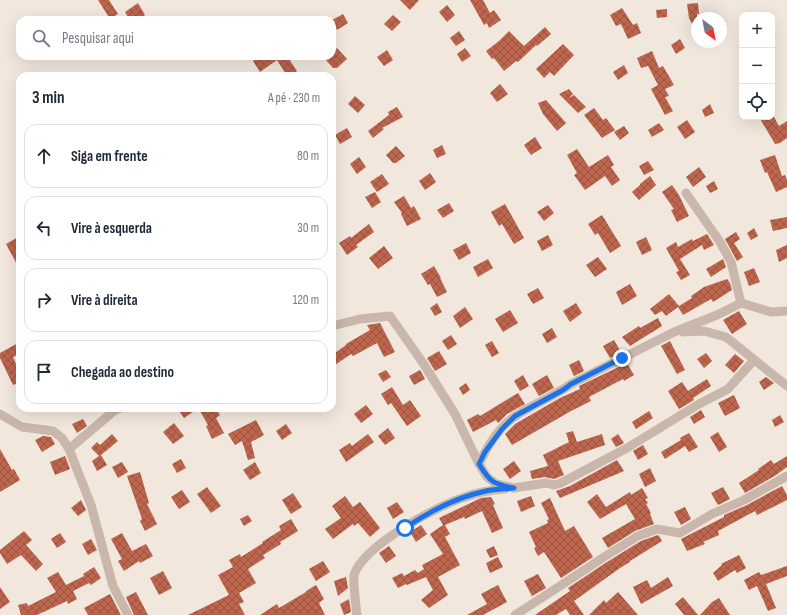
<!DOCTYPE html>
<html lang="pt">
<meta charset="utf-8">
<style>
body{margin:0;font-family:"Sofia Sans Condensed",sans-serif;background:#f2f2f3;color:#1f2937}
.controls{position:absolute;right:12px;top:12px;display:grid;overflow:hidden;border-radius:8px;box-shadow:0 4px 16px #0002}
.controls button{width:36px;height:36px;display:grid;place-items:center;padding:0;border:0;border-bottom:1px solid #e0e1e3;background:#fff;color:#1f2937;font:20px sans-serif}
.compass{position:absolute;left:691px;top:12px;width:36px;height:36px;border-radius:50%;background:#fff;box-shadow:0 4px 16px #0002;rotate:148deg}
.stop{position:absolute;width:12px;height:12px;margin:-9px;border:3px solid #1a73e8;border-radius:50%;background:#fff}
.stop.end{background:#1a73e8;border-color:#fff;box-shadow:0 1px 4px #0008}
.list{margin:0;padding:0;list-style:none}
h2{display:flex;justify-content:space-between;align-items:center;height:52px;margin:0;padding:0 16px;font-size:17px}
h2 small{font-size:13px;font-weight:400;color:#747a83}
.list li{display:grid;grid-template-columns:26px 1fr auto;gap:12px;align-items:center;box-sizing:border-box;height:64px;margin:0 8px 8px;padding:0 8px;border:1px solid #e0e1e3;border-radius:12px}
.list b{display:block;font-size:15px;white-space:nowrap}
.list em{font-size:13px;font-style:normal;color:#747a83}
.icon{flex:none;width:22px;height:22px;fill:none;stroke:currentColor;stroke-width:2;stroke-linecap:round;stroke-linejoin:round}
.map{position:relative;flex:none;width:787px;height:615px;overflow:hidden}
.search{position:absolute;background:#fff;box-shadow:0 4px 16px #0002;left:16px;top:16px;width:320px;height:44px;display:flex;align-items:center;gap:10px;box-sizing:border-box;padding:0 14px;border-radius:12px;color:#747a83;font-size:15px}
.panel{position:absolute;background:#fff;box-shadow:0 4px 16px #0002;left:16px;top:72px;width:320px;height:340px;border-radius:12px}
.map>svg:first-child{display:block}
.building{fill:url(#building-cross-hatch)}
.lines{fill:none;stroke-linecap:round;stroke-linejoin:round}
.minor{stroke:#c8b7aa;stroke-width:9}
.route{stroke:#1a73e8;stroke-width:5}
</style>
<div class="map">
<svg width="787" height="615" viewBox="0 0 787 615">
<defs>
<pattern id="building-cross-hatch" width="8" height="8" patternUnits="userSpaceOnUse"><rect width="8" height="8" fill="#be654e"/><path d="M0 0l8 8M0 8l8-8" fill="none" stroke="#9b5441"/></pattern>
</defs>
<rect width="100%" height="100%" fill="#f1e7dd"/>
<path class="building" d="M 98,0 L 109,0 L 118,14 L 110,19 Z
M 400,0 L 419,0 L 410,10 Z
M 470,0 L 483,0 L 490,13 L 494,10 L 501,20 L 489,28 L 487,23 L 484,25 Z
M 138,3 L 145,15 L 137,20 L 130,20 L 125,12 Z
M 698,3 L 699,14 L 697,14 L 697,33 L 689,18 L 687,4 Z
M 447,5 L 455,15 L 447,22 L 439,12 Z
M 622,8 L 633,25 L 637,23 L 641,33 L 628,39 L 621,24 L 616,26 L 610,15 Z
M 667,9 L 667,17 L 657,18 L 656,10 Z
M 343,14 L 348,23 L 337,30 L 332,20 Z
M 393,15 L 401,22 L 392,31 L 384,24 Z
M 545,27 L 551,34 L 537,46 L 536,45 L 518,62 L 516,61 L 504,71 L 494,58 L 492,59 L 486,51 L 499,41 L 509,31 L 524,46 Z
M 459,31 L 465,40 L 456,46 L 450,38 Z
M 680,39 L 685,48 L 676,54 L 671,45 Z
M 563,44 L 574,55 L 554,76 L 550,72 L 544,78 L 536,69 Z
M 337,48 L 347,59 L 337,68 L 333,68 L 325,59 L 328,56 L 332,56 L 332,53 Z
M 465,48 L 471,56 L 462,62 L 457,54 Z
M 387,50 L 393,60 L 384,66 L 377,57 Z
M 652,51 L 659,68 L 663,66 L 674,85 L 665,89 L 669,96 L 665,97 L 673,111 L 665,115 L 651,89 L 658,85 L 648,66 L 641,68 L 637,58 Z
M 260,56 L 287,56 L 297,71 L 289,76 L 287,76 L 277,60 L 260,72 L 253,61 Z
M 624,65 L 628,73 L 618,80 L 613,72 Z
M 500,84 L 508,94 L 497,102 L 490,93 Z
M 569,89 L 573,94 L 569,98 L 574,95 L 586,107 L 578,113 L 559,94 Z
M 355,96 L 365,105 L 358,113 L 348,104 Z
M 546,100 L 566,123 L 557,131 L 543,114 L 538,103 Z
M 710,104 L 714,113 L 705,117 L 702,110 Z
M 397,107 L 403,117 L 382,128 L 384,129 L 373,138 L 368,131 L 389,115 L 388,112 Z
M 594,108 L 603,120 L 606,118 L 615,130 L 602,138 L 584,115 Z
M 759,117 L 774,117 L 779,126 L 787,121 L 787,138 L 780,143 L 775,144 Z
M 687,120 L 695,132 L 685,139 L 677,127 Z
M 659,123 L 664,130 L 652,137 L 648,130 Z
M 624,126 L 629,133 L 620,140 L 614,132 Z
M 347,128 L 352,137 L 340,144 L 335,135 Z
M 535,137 L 542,148 L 531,155 L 524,145 Z
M 442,145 L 446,154 L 437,158 L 433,150 Z
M 396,146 L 405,156 L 396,163 L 393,163 L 386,155 Z
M 577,149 L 589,167 L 608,155 L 614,165 L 611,167 L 620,180 L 612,186 L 605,176 L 585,190 L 574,175 L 577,173 L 567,155 Z
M 775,155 L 782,176 L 785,175 L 787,180 L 787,187 L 776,192 L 767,172 L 765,173 L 760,160 Z
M 359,157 L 366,167 L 357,174 L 350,164 Z
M 648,161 L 654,170 L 644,175 L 639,166 Z
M 699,167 L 706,177 L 693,187 L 686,177 Z
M 430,173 L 436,182 L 425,190 L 419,181 Z
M 382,174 L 389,184 L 377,192 L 370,182 Z
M 650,176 L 656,185 L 639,200 L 632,192 L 640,185 L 640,184 Z
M 714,181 L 718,189 L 710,193 L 706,186 Z
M 672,185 L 679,195 L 689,216 L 677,222 L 671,210 L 674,209 L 662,192 Z
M 375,192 L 381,202 L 372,208 L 365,197 Z
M 404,196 L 411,208 L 414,206 L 421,219 L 407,226 L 401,214 L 402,213 L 394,202 Z
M 449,203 L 454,211 L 443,218 L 437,210 Z
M 505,204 L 524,238 L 514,244 L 502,224 L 499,226 L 491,212 Z
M 548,205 L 554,213 L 544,221 L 537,212 Z
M 602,215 L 621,246 L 610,253 L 598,233 L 595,235 L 588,224 Z
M 787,217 L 787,228 L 773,231 L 770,220 Z
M 369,224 L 374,232 L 356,245 L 358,247 L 347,255 L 339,243 L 350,236 L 351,238 Z
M 754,228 L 758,236 L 751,240 L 747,233 Z
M 736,232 L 740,239 L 734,243 L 743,257 L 737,261 L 725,239 Z
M 707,234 L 714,245 L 704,250 L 702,245 L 680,259 L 690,275 L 681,280 L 676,272 L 679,271 L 666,248 L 676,242 L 678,247 L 692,239 L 693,241 Z
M 548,235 L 553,245 L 542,251 L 537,241 Z
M 20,236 L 20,270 L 6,244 Z
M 646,237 L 652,250 L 642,255 L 636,242 Z
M 466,243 L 471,253 L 459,260 L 453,250 Z
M 787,245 L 787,258 L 779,262 L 776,250 Z
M 384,246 L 393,258 L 378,269 L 369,258 Z
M 598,257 L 607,269 L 595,277 L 586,265 Z
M 488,259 L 493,268 L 478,277 L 473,267 Z
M 723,259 L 726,267 L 711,277 L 706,269 Z
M 434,266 L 441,278 L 440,278 L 447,292 L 437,297 L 430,284 L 428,285 L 421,274 Z
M 754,268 L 760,282 L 749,286 L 744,272 Z
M 727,279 L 730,283 L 732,290 L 713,302 L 711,299 L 683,315 L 678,307 L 666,316 L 662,311 L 655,315 L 650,309 L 669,294 L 679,306 L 692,298 L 691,296 L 704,287 Z
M 630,284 L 637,296 L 622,305 L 616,292 Z
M 538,288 L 544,298 L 533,304 L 527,294 Z
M 437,303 L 442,312 L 435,316 L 430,308 Z
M 576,303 L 582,313 L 570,322 L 563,311 Z
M 465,307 L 473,319 L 460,328 L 453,316 Z
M 510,310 L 518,323 L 503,332 L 495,319 Z
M 739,311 L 747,324 L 732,334 L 723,320 Z
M 658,318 L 662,326 L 630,346 L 622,337 L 639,326 L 640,328 Z
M 380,323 L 395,352 L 384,357 L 377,343 L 353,356 L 351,354 L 332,367 L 332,355 L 346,345 L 346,344 L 370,330 L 367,325 Z
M 552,328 L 557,337 L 547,343 L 542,334 Z
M 451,335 L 457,344 L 448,350 L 442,341 Z
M 614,340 L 621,352 L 610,358 L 603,346 Z
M 492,341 L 499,353 L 492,357 L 485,345 Z
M 670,341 L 685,370 L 677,374 L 661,346 Z
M 20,342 L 20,354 L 13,357 L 20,373 L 20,382 L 13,385 L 0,358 L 0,353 Z
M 439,351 L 447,364 L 435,371 L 427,358 Z
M 706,353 L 712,361 L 704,368 L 697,359 Z
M 735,354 L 744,361 L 734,373 L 725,365 Z
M 579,360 L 584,371 L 574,376 L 569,365 Z
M 627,363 L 634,375 L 624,381 L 623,379 L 589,397 L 591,401 L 571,411 L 512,445 L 505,434 L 515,424 L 560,398 L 580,389 L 579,386 Z
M 386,370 L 391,377 L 383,382 L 378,374 Z
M 420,370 L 425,379 L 414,385 L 409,376 Z
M 523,375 L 529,386 L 520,391 L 514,381 Z
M 547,375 L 554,388 L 539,396 L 532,384 Z
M 766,377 L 774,383 L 764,390 L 759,382 Z
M 707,379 L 711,386 L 693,398 L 694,400 L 679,409 L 668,391 L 682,382 L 688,391 Z
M 466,383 L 470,390 L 463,395 L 459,388 Z
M 392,387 L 403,405 L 410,400 L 421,416 L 407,426 L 391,403 L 388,405 L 381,394 Z
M 518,393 L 525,404 L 507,414 L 498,423 L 496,420 L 473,432 L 467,420 L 478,414 L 480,416 Z
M 734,395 L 740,408 L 725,416 L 718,403 Z
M 366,405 L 373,414 L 361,423 L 354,414 Z
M 177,408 L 199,408 L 184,418 Z
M 205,408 L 215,408 L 220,415 L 216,418 L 224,433 L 212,439 L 206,426 L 208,425 L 200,411 Z
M 701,410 L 705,417 L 694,424 L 690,417 Z
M 649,411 L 653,418 L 636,429 L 632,422 Z
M 780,415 L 784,422 L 775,427 L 772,420 Z
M 83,419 L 87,426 L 77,433 L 72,424 Z
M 256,420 L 264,435 L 251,442 L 255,458 L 248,460 L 242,441 L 235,445 L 228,434 Z
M 174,423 L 184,436 L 173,444 L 163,432 Z
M 286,424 L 292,433 L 282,440 L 276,431 Z
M 388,428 L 395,438 L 385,445 L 378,436 Z
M 573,431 L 577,442 L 602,434 L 605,445 L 558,461 L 564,475 L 554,479 L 545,477 L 532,479 L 530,471 L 548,466 L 543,455 L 569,442 L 566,433 Z
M 718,432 L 727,447 L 719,452 L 710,437 Z
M 689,433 L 698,447 L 689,452 L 685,446 L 665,459 L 661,452 L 681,440 L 680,438 Z
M 112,434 L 118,441 L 101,455 L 107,465 L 97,471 L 92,461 L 99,456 L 91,448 L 97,442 L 100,445 Z
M 368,434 L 374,442 L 346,462 L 339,450 L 350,443 L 352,446 Z
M 618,434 L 624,443 L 616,447 L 611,439 Z
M 43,436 L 51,437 L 55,444 L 42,452 L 35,440 Z
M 643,445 L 648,454 L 638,460 L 633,451 Z
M 0,449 L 12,470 L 14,469 L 20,480 L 0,492 Z
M 65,456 L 70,469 L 55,475 L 50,462 Z
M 787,456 L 787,467 L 776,475 L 745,493 L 739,483 L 759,470 L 758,469 L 771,460 L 774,464 Z
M 181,459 L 186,468 L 177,473 L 172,464 Z
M 617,460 L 624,471 L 560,498 L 556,491 L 570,486 Z
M 514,461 L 521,471 L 510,479 L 503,469 Z
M 122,462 L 128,472 L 118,478 L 112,467 Z
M 255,462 L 261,473 L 250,480 L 243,470 Z
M 650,468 L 656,481 L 645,487 L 639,474 Z
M 140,472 L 149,503 L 147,504 L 157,524 L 145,531 L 140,521 L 142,519 L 127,476 Z
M 782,486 L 787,495 L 787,500 L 757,515 L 755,511 L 718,531 L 719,535 L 703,542 L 705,544 L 687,551 L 681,539 L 724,517 L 724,515 L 747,505 Z
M 207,487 L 221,506 L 211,513 L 197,494 Z
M 723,487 L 730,499 L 718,505 L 711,493 Z
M 642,488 L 648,498 L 645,499 L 648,503 L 646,504 L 651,513 L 650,514 L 654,524 L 635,531 L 608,548 L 602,538 L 635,519 L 626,504 L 600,519 L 587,502 L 597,494 L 606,507 L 630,492 L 631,495 Z
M 182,490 L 190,502 L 179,509 L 171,497 Z
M 293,493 L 302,507 L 291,514 L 282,500 Z
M 345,496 L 353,507 L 360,502 L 380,528 L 370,537 L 358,523 L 354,526 L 353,524 L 333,539 L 325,529 L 341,518 L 332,506 Z
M 531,496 L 535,506 L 521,512 L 517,501 Z
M 491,497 L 495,504 L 493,505 L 503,528 L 492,533 L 482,511 L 465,519 L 464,517 L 445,525 L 450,534 L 445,537 L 460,565 L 438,577 L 448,595 L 429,608 L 421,600 L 433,590 L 426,577 L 407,585 L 406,584 L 398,588 L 392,578 L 402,573 L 404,576 L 415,570 L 418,573 L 424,569 L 422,565 L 443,554 L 430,534 L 443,525 L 439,518 L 481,498 Z
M 550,498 L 565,531 L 574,526 L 593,557 L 561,578 L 544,552 L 538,556 L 534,548 L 536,547 L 529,532 L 548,523 L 547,520 L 549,519 L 541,503 Z
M 81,500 L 86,510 L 78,516 L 71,508 Z
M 397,502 L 404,512 L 393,519 L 387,508 Z
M 685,507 L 691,519 L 681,525 L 674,512 Z
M 248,515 L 252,521 L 244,526 L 240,519 Z
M 291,519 L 298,531 L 280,542 L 281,544 L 263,555 L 265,558 L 248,569 L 256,583 L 239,593 L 244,602 L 239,604 L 245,615 L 188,615 L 229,595 L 218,575 L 233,567 L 229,560 L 240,554 L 241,557 L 263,543 L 262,542 L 281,530 L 279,526 Z
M 421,525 L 427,534 L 416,542 L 410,532 Z
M 24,531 L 32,540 L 26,545 L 43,564 L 36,571 L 21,555 L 7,564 L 0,553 L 0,550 Z
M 60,533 L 66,542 L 57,548 L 51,539 Z
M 122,533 L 132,551 L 146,544 L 153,556 L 140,563 L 139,561 L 124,571 L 118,561 L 122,559 L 111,539 Z
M 658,535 L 659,536 L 662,541 L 630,561 L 630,562 L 620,568 L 574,601 L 584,615 L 570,615 L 566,609 L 556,615 L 535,615 L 570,591 L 568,588 L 607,562 L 641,541 Z
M 91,539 L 97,550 L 88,555 L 82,544 Z
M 389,546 L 396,556 L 386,563 L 379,553 Z
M 494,546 L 498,555 L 490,558 L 486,550 Z
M 739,555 L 746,568 L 737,573 L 735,570 L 718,581 L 713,573 L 722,565 L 721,564 Z
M 498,557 L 503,567 L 490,573 L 486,563 Z
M 323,561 L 330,572 L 316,581 L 309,569 Z
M 787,566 L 787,576 L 766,584 L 776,608 L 768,611 L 757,586 L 749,590 L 744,580 L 759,572 L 761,575 Z
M 94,567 L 101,578 L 91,585 L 89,583 L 73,591 L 77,599 L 68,604 L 67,601 L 37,615 L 21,615 L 18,605 L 27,603 L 28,606 L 56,592 L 47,578 L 58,572 L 66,585 L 84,576 L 83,574 Z
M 163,571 L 172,588 L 159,595 L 150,578 Z
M 538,574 L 546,588 L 532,596 L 524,581 Z
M 346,577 L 348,588 L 338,596 L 334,581 Z
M 668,577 L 673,586 L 641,604 L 633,587 L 647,580 L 651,588 Z
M 316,585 L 324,599 L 319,603 L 325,615 L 260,615 L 277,604 L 279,608 L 306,592 L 306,591 Z
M 498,585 L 507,602 L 483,615 L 467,615 L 487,604 L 481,594 Z
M 0,587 L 10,602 L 0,609 Z
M 136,592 L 148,615 L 134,615 L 126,597 Z
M 618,592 L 638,615 L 589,615 L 604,600 L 606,603 Z
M 110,594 L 121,615 L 88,615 L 84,608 Z
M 683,597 L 698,615 L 684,615 L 675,604 Z
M 719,598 L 730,615 L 700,615 L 712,602 Z
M 349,599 L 351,612 L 344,615 L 340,604 Z"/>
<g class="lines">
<path class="minor" d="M 686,193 L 720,242 L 731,262 L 741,303
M 332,326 L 360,319 L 390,316 L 423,363 L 455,414 L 479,464 L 487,477 L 496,484 L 514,488 L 546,483 L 554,485 L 561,483 L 627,448 L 699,404 L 728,389 L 754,360
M 683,332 L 704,331 L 726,337 L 787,386
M 0,414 L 22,427 L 53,431 L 62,438 L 69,449 L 91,505 L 113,586 L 128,615
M 69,449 L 115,410 L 121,408
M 479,464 C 487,447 500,425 517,415 C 534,404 554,396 571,384 L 674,332 L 717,315 L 741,303 L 771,312 L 787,311
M 357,615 C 356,608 353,580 354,575 C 363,546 438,505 465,497 C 478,492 491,490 505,489
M 515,615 L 560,586 L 604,557 L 638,536 L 657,529 L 680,533 L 712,514 L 744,500 L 787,476"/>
</g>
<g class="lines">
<path class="route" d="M 405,528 C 430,511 457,497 486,491 C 495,489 505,489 514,488 C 493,484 490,482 479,464 L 485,452 L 502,429 L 515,416 L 563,390 L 571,384 L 622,358"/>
</g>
</svg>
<div class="controls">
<button>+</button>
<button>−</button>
<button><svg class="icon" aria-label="locate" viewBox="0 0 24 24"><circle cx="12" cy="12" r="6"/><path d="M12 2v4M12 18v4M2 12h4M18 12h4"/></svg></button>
</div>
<svg class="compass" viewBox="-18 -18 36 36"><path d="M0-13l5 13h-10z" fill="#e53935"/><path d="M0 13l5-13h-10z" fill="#747a83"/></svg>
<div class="stop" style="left:405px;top:528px"></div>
<div class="stop end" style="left:622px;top:358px"></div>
<div class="search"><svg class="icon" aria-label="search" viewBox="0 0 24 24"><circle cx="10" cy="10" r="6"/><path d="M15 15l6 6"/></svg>Pesquisar aqui</div>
<section class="panel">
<h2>3 min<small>A pé · 230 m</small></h2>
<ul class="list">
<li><svg class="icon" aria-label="ahead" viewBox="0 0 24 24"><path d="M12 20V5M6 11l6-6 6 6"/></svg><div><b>Siga em frente</b></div><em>80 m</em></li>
<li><svg class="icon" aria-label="left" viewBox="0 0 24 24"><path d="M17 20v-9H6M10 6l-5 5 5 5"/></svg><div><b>Vire à esquerda</b></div><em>30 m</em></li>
<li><svg class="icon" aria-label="right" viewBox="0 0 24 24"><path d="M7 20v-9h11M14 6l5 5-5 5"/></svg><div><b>Vire à direita</b></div><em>120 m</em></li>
<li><svg class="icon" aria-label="arrive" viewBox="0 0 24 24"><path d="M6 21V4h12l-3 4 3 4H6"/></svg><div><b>Chegada ao destino</b></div></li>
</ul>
</section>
</div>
